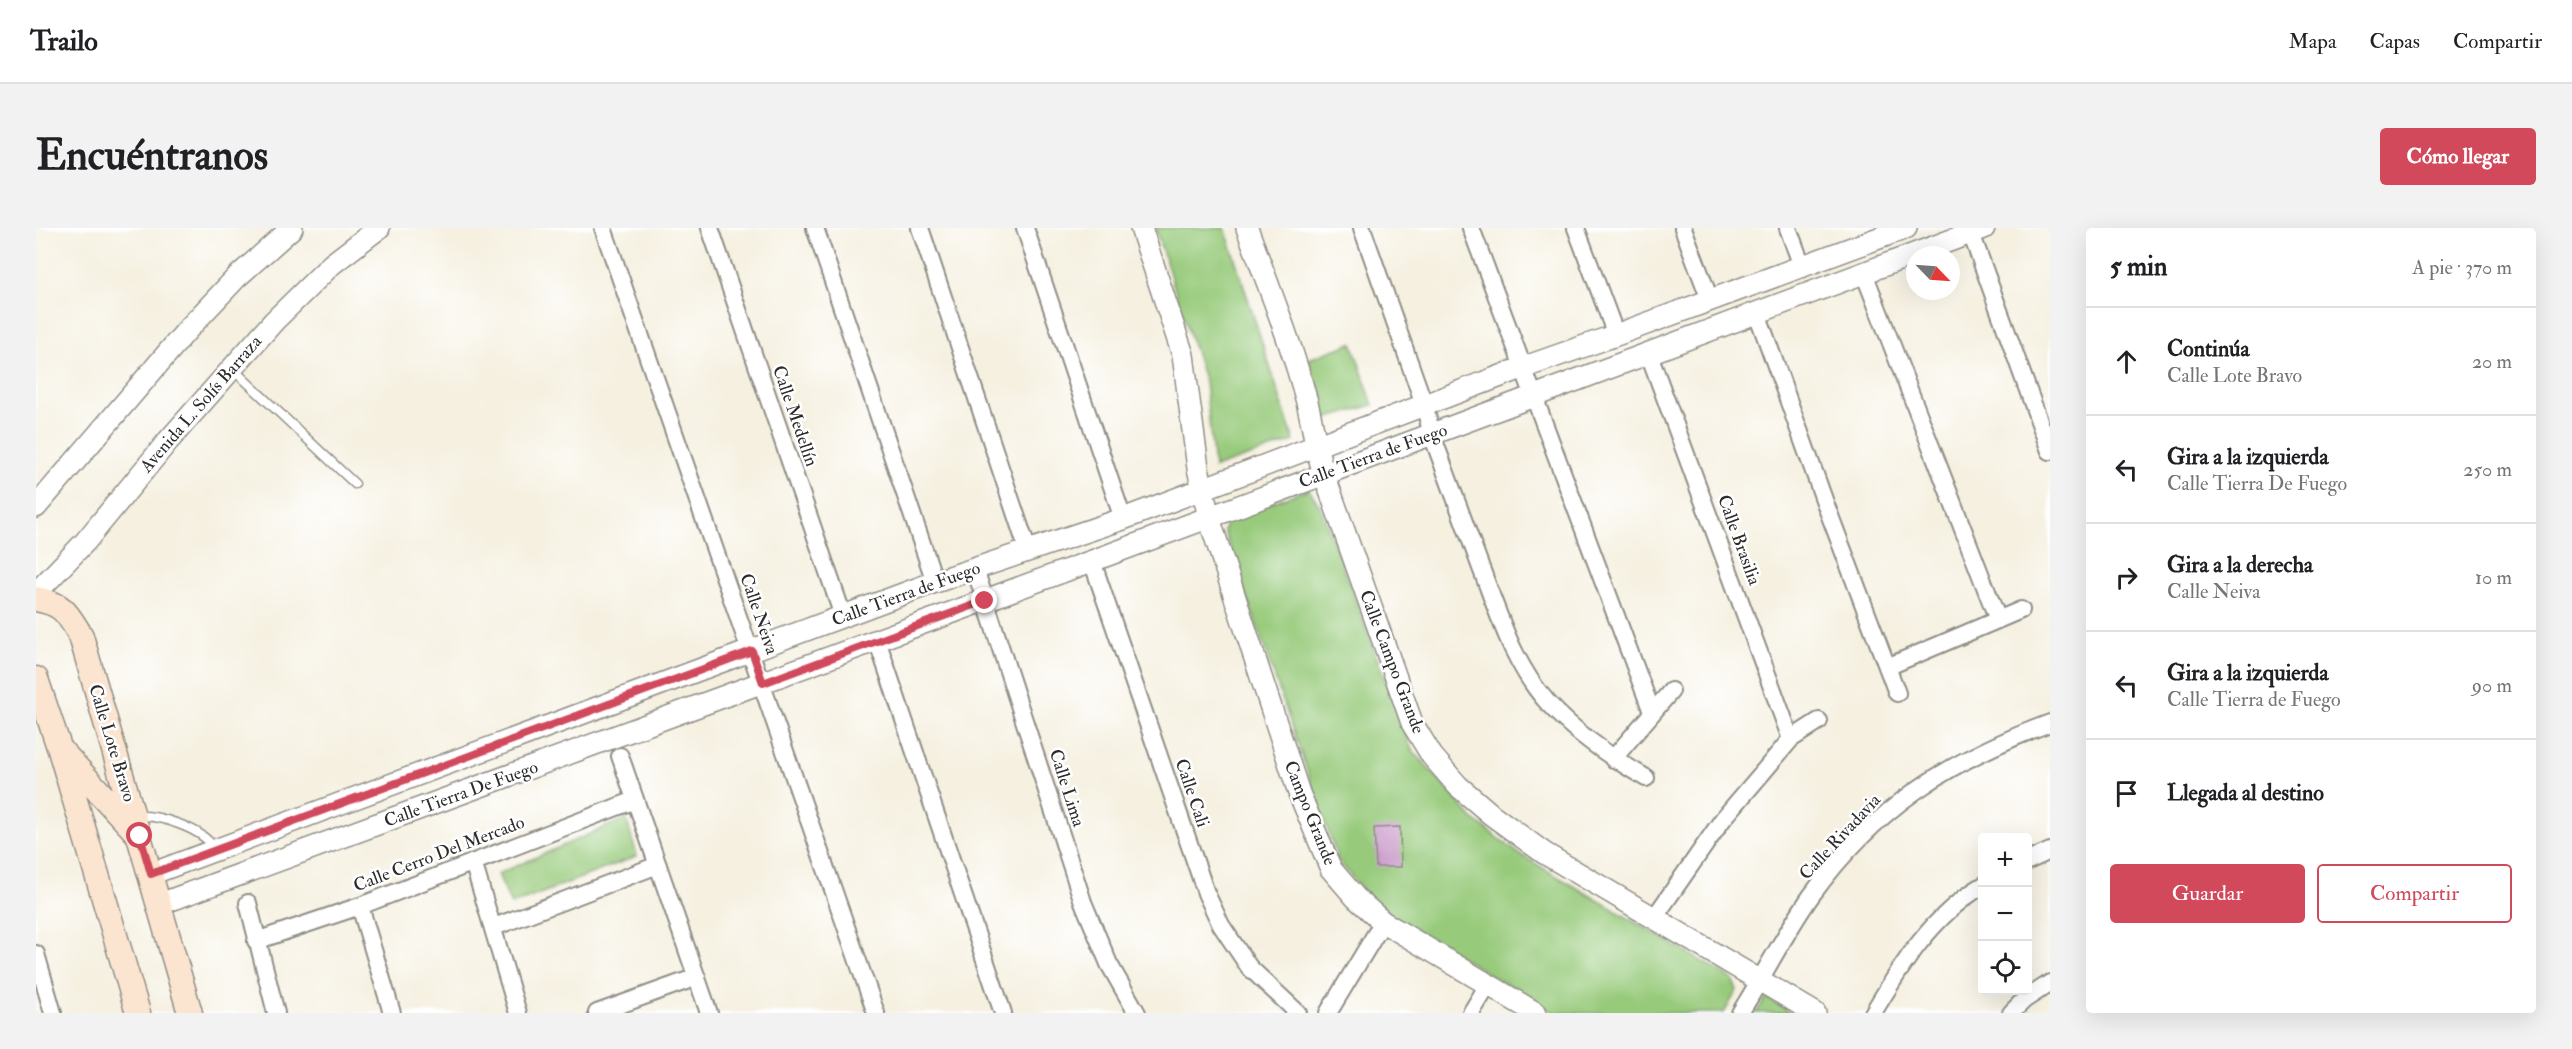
<!DOCTYPE html>
<html lang="es">
<meta charset="utf-8">
<style>
body{margin:0;font-family:"IM FELL Double Pica",serif;background:#f2f2f2;color:#202124}
.controls{position:absolute;right:18px;bottom:18px;display:grid;overflow:hidden;border-radius:6px;box-shadow:0 6px 24px #0002}
.controls button{width:54px;height:54px;display:grid;place-items:center;padding:0;border:0;border-bottom:2px solid #e0e0e0;background:#fff;color:#202124;font:30px sans-serif}
.compass{position:absolute;left:1870px;top:18px;width:54px;height:54px;border-radius:50%;background:#fff;box-shadow:0 6px 24px #0002;rotate:115deg}
.stop{position:absolute;width:18px;height:18px;margin:-14px;border:4px solid #d1495b;border-radius:50%;background:#fff}
.stop.end{background:#d1495b;border-color:#fff;box-shadow:0 2px 6px #0008}
.list{margin:0;padding:0;list-style:none}
h2{display:flex;justify-content:space-between;align-items:center;height:78px;margin:0;padding:0 24px;font-size:26px}
h2 small{font-size:20px;font-weight:400;color:#757577}
.list li{display:grid;grid-template-columns:39px 1fr auto;gap:18px;align-items:center;box-sizing:border-box;height:108px;padding:0 24px;border-top:2px solid #e0e0e0}
.list b{display:block;font-size:22px;white-space:nowrap}
.list p{margin:0;font-size:20px;white-space:nowrap;color:#757577}
.list em{font-size:20px;font-style:normal;color:#757577}
.actions{display:flex;gap:12px;padding:18px 24px}
.actions a{flex:1;padding:14px 0;border:2px solid #d1495b;border-radius:6px;text-align:center;font-size:21px;color:#d1495b}
.actions .main{background:#d1495b;color:#fff}
.icon{flex:none;width:33px;height:33px;fill:none;stroke:currentColor;stroke-width:2;stroke-linecap:round;stroke-linejoin:round}
.map{position:relative;flex:none;width:2014px;height:785px;overflow:hidden;border-radius:6px}
header{display:flex;align-items:center;gap:36px;box-sizing:border-box;height:84px;padding:0 30px;background:#fff;border-bottom:2px solid #e0e0e0}
header strong{font-size:28px}
nav{display:flex;gap:33px;margin-inline-start:auto;font-size:21px}
.intro{display:flex;align-items:center;justify-content:space-between;box-sizing:border-box;height:144px;padding:0 36px}
h1{margin:0;font-size:42px}
.button{padding:15px 27px;border-radius:6px;background:#d1495b;color:#fff;font-size:21px;font-weight:700}
main{display:flex;gap:36px;padding:0 36px}
aside{flex:1;background:#fff;border-radius:6px;box-shadow:0 6px 24px #0002}
.map>svg:first-child{display:block}
.green{fill:#97ca7a;stroke:#617a52;stroke-width:1.5}
.building{fill:#cda0cd}
.lines{fill:none;stroke-linecap:round;stroke-linejoin:round}
.service-casing{stroke:#908e86;stroke-width:11}
.minor-casing{stroke:#908e86;stroke-width:20}
.tertiary-casing{stroke:#908e86;stroke-width:24}
.secondary-casing{stroke:#908e86;stroke-width:27}
.service{stroke:#fff;stroke-width:8}
.minor{stroke:#fff;stroke-width:16}
.tertiary{stroke:#fff;stroke-width:21}
.secondary{stroke:#fce5d0;stroke-width:24}
.route{stroke:#d1495b;stroke-width:8}
.labels{text-anchor:middle;dominant-baseline:central;stroke-width:5;stroke-linejoin:round;paint-order:stroke}
.street-label{font-size:18px;fill:#2b2b2b;stroke:#fff}
</style>
<header>
<strong>Trailo</strong>
<nav><a>Mapa</a><a>Capas</a><a>Compartir</a></nav>
</header>
<div class="intro"><h1>Encuéntranos</h1><a class="button">Cómo llegar</a></div>
<main>
<div class="map">
<svg width="2014" height="785" viewBox="0 0 2014 785">
<rect width="100%" height="100%" fill="#fff"/>
<filter id="ink" filterUnits="userSpaceOnUse"><feTurbulence type="fractalNoise" baseFrequency=".0167" numOctaves="2"/><feDisplacementMap in="SourceGraphic" scale="12" xChannelSelector="R" yChannelSelector="G"/><feConvolveMatrix kernelMatrix="1 2 1 2 8 2 1 2 1" color-interpolation-filters="sRGB"/></filter>
<filter id="wash" filterUnits="userSpaceOnUse"><feTurbulence type="fractalNoise" baseFrequency=".008" numOctaves="4" result="noise"/><feDisplacementMap in="SourceGraphic" scale="24" xChannelSelector="R" yChannelSelector="G"/><feGaussianBlur stdDeviation="1.35" result="paint"/><feColorMatrix in="noise" values="0 0 0 0 0 0 0 0 0 0 0 0 0 0 0 0 0 1.4 0 .05"/><feComposite in="paint" operator="in"/></filter>
<g filter="url(#wash)">
<rect width="100%" height="100%" fill="#f5f0e0"/>
<path class="green" d="M 1119,0 L 1189,0 L 1258,213 L 1178,240 L 1169,154 Z
M 1316,115 L 1337,177 L 1286,192 L 1273,131 Z
M 1273,261 L 1284,278 L 1375,520 L 1437,591 L 1485,627 L 1696,751 L 1701,762 L 1688,785 L 1519,785 L 1355,688 L 1331,668 L 1302,632 L 1188,303 L 1190,295 L 1195,289 Z
M 590,590 L 601,628 L 475,677 L 462,646 Z
M 1730,770 L 1756,785 L 1720,785 Z"/>
<g id="blocks">
<path class="building" d="M 1364,599 L 1365,639 L 1340,639 L 1338,600 Z"/>
</g>
</g>
<g filter="url(#ink)">
<use href="#blocks" fill-opacity="0" stroke="#908e86" stroke-width="1.5"/>
<g class="lines">
<defs>
<path id="service" d="M 197,141 L 319,256
M 98,588 C 121,586 166,600 178,620"/>
<path id="minor" d="M 567,0 L 840,785
M 674,0 L 807,388
M 779,0 L 899,354
M 884,0 L 992,323
M 989,0 L 1087,291
M 1326,0 L 1388,176 L 1396,207 C 1412,251 1429,296 1445,340 C 1463,387 1478,438 1512,475 C 1540,506 1574,529 1610,550
M 1435,0 L 1616,484
M 1540,0 L 1580,107
M 1647,0 L 1674,72
M 1752,0 L 1766,38
M 1935,5 L 2014,223
M 1828,45 L 1962,392
M 1721,85 L 1791,280 L 1861,465
M 1613,126 L 1755,511
M 1056,333 L 1170,665 L 1185,697 L 1213,739 L 1262,785
M 939,341 L 1047,674 L 1073,736 L 1101,785
M 841,412 L 967,785
M 1851,439 L 1985,382
M 584,528 L 673,785
M 1577,531 L 1635,463
M 1992,633 L 2014,623
M 437,634 L 482,785
M 212,675 L 240,785
M 324,678 L 356,785
M 1618,690 L 1687,591 L 1755,511 L 1783,493
M 458,699 L 622,637
M 220,713 L 324,678 L 599,572
M 0,726 L 17,785
M 561,785 L 661,749
M 1292,785 L 1347,694
M 1435,785 L 1452,757
M 1704,785 C 1728,747 1749,705 1775,668 C 1839,579 1912,533 2014,495
M 1837,785 C 1866,736 1896,688 1946,658
M 1975,785 L 1988,772 L 2014,755"/>
<path id="tertiary" d="M 1105,0 L 1147,127 L 1162,240 L 1173,290 L 1263,565 L 1295,641 L 1320,670 L 1347,694 L 1500,785
M 1211,0 C 1232,57 1255,114 1271,174 C 1277,198 1280,222 1288,246 L 1376,495 L 1396,528 L 1422,558 L 1456,587 L 1508,625 L 1779,785
M 0,279 L 152,101 L 200,50 L 256,0
M 0,365 L 49,314 L 132,213 L 238,93 L 296,36 L 343,0
M 115,646 L 899,354 L 1087,291 L 1486,140 L 1580,107 L 1870,0
M 124,676 L 1056,333 L 1948,0"/>
<path id="secondary" d="M 0,371 C 28,376 31,385 45,408 L 154,785
M 0,451 L 24,522 L 102,785
M 28,526 L 100,604"/>
</defs>
<use href="#service" class="service-casing"/>
<use href="#minor" class="minor-casing"/>
<use href="#tertiary" class="tertiary-casing"/>
<use href="#secondary" class="secondary-casing"/>
<use href="#service" class="service"/>
<use href="#minor" class="minor"/>
<use href="#tertiary" class="tertiary"/>
<use href="#secondary" class="secondary"/>
</g>
</g>
<g class="lines" filter="url(#ink)">
<path class="route" d="M 104,608 L 115,646 L 716,423 L 727,455 L 949,373"/>
</g>
<g class="labels">
<g class="street-label">
<text transform="translate(165 176) rotate(-49)">Avenida L. Solís Barraza</text>
<text transform="translate(759 188) rotate(71)">Calle Medellín</text>
<text transform="translate(1337 228) rotate(-20)">Calle Tierra de Fuego</text>
<text transform="translate(1703 312) rotate(70)">Calle Brasilia</text>
<text transform="translate(870 366) rotate(-20)">Calle Tierra de Fuego</text>
<text transform="translate(723 386) rotate(71)">Calle Neiva</text>
<text transform="translate(1356 434) rotate(69)">Calle Campo Grande</text>
<text transform="translate(76 515) rotate(73)">Calle Lote Bravo</text>
<text transform="translate(1031 560) rotate(72)">Calle Lima</text>
<text transform="translate(1156 565) rotate(71)">Calle Cali</text>
<text transform="translate(425 566) rotate(-20)">Calle Tierra De Fuego</text>
<text transform="translate(1274 585) rotate(68)">Campo Grande</text>
<text transform="translate(1804 609) rotate(-47)">Calle Rivadavia</text>
<text transform="translate(403 626) rotate(-21)">Calle Cerro Del Mercado</text>
</g>
</g>
</svg>
<div class="controls">
<button>+</button>
<button>−</button>
<button><svg class="icon" aria-label="locate" viewBox="0 0 24 24"><circle cx="12" cy="12" r="6"/><path d="M12 2v4M12 18v4M2 12h4M18 12h4"/></svg></button>
</div>
<svg class="compass" viewBox="-18 -18 36 36"><path d="M0-13l5 13h-10z" fill="#e53935"/><path d="M0 13l5-13h-10z" fill="#757577"/></svg>
<div class="stop" style="left:104px;top:608px"></div>
<div class="stop end" style="left:949px;top:373px"></div>
</div>
<aside>
<h2>5 min<small>A pie · 370 m</small></h2>
<ul class="list">
<li><svg class="icon" aria-label="ahead" viewBox="0 0 24 24"><path d="M12 20V5M6 11l6-6 6 6"/></svg><div><b>Continúa</b><p>Calle Lote Bravo</p></div><em>20 m</em></li>
<li><svg class="icon" aria-label="left" viewBox="0 0 24 24"><path d="M17 20v-9H6M10 6l-5 5 5 5"/></svg><div><b>Gira a la izquierda</b><p>Calle Tierra De Fuego</p></div><em>250 m</em></li>
<li><svg class="icon" aria-label="right" viewBox="0 0 24 24"><path d="M7 20v-9h11M14 6l5 5-5 5"/></svg><div><b>Gira a la derecha</b><p>Calle Neiva</p></div><em>10 m</em></li>
<li><svg class="icon" aria-label="left" viewBox="0 0 24 24"><path d="M17 20v-9H6M10 6l-5 5 5 5"/></svg><div><b>Gira a la izquierda</b><p>Calle Tierra de Fuego</p></div><em>90 m</em></li>
<li><svg class="icon" aria-label="arrive" viewBox="0 0 24 24"><path d="M6 21V4h12l-3 4 3 4H6"/></svg><div><b>Llegada al destino</b></div></li>
</ul>
<div class="actions"><a class="main">Guardar</a><a>Compartir</a></div>
</aside>
</main>
